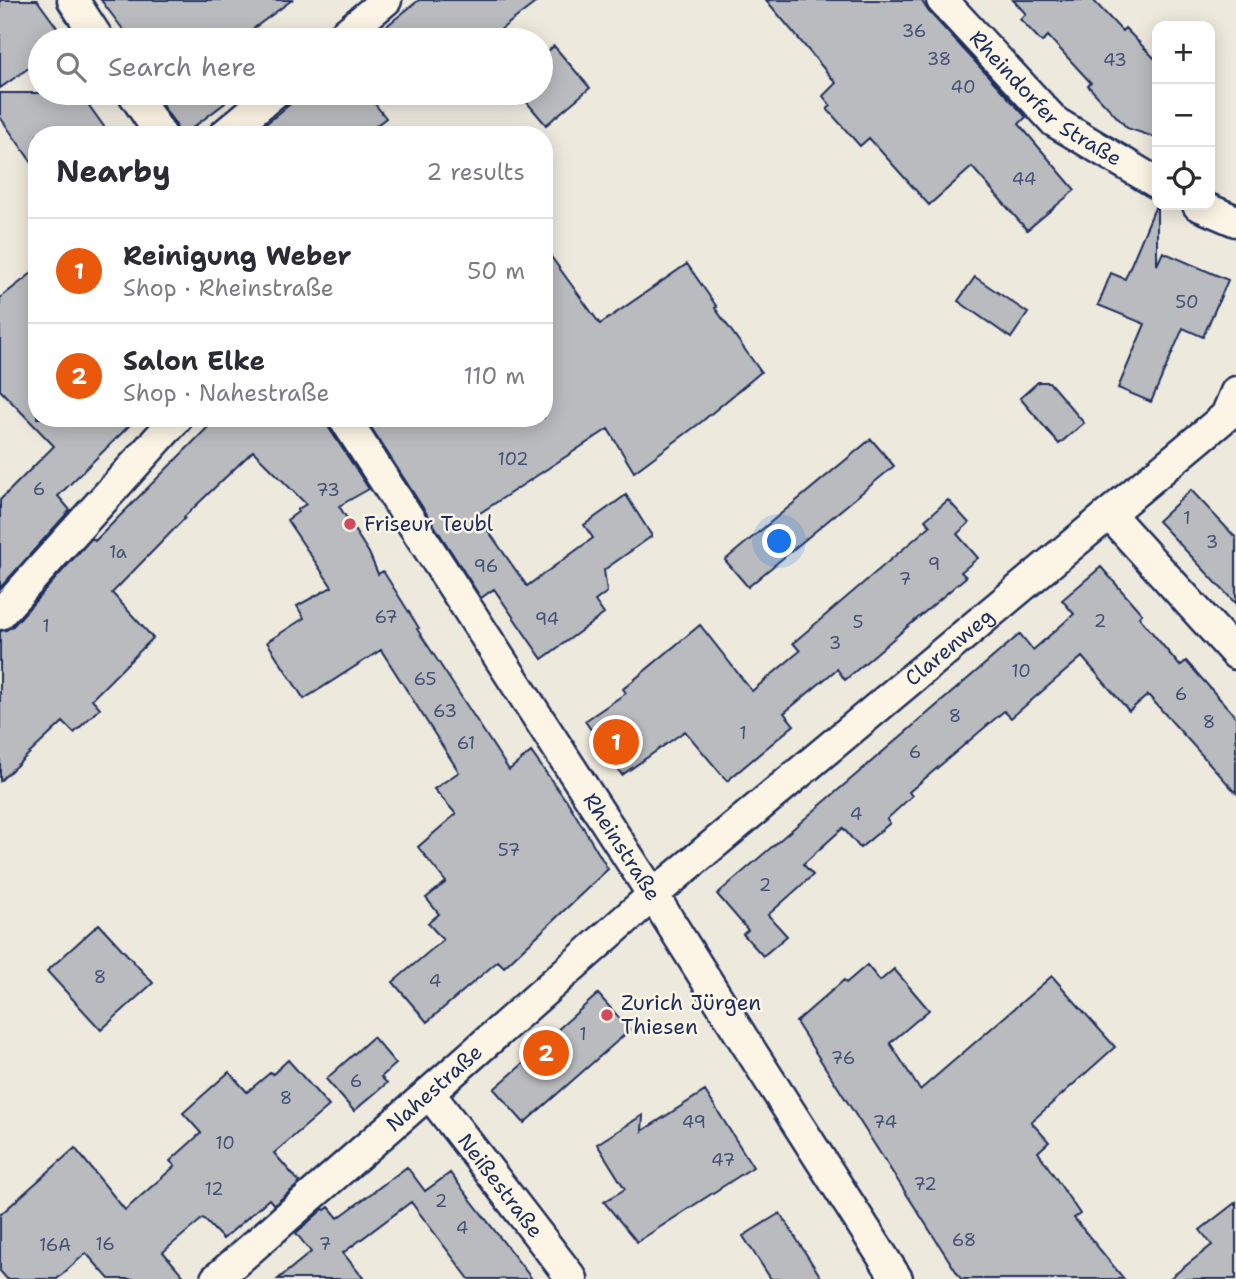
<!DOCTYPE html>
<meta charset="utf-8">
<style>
body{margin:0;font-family:"Shantell Sans",sans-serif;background:#f7f7f7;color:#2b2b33}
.controls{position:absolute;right:21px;top:21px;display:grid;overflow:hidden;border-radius:14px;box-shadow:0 4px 18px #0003}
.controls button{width:63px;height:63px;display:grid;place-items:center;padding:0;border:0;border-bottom:2px solid #e1e1e2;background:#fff;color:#2b2b33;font:35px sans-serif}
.you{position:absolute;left:780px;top:542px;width:24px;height:24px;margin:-18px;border:5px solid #fff;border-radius:50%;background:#1a73e8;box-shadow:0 0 0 10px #1a73e833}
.badge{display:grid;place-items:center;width:46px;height:46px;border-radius:50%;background:#ea580c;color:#fff;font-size:23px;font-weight:700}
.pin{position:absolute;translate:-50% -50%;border:4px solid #fff;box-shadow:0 2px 7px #0006}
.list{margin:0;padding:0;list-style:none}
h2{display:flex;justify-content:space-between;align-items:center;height:91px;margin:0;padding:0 28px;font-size:30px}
h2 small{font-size:23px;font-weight:400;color:#7c7c81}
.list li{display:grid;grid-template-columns:46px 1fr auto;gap:21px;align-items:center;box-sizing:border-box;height:105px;padding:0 28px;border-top:2px solid #e1e1e2}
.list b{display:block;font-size:26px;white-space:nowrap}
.list p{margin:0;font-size:23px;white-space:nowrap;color:#7c7c81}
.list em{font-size:23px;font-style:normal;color:#7c7c81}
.icon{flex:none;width:38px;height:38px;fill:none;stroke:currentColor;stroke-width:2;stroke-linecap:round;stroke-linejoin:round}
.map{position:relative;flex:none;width:1236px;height:1279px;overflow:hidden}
.search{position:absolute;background:#fff;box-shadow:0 4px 18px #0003;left:28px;top:28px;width:525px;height:77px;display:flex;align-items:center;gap:18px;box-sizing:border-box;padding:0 24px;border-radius:38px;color:#7c7c81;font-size:26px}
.panel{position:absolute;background:#fff;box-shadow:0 4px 18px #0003;left:28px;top:126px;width:525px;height:301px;border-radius:28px}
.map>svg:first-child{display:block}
.building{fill:#babbbe;stroke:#1b2f5e;stroke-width:2}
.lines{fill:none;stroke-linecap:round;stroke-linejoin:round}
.street-casing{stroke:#1b2f5e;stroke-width:35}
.street{stroke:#fcf5e5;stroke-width:30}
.poi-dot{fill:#d1495b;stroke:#fcf5e5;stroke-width:2.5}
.labels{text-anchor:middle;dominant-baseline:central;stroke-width:5;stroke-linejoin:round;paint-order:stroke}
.number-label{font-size:18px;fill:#435276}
.street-label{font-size:21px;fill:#1b2f5e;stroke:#fcf5e5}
.poi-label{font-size:21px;fill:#1b2f5e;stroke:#fcf5e5;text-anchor:start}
</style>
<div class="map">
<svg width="1236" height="1279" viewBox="0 0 1236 1279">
<rect width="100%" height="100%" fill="#eee9dd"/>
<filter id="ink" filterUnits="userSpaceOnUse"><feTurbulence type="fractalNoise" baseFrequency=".0143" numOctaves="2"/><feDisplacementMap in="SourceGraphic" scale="14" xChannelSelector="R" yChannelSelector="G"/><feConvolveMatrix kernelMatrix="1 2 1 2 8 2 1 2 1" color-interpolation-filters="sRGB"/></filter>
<g filter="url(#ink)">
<path class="building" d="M 0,0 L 37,0 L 66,40 L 40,40 L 40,60 L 0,88 Z
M 101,0 L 292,0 L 238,40 L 131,40 Z
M 419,0 L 539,0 L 487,40 L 369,40 Z
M 766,0 L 921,0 L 929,12 L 1026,117 L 1019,124 L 1075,190 L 1027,230 L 972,167 L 929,205 L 869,138 L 860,146 L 827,109 L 831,106 L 823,96 L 836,83 Z
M 1013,0 L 1093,0 L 1122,31 L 1125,28 L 1157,61 L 1157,138 L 1127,128 L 1088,86 L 1091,83 L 1048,36 L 1042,42 L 1020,19 L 1026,14 Z
M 554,46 L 590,88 L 546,125 L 519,93 L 541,93 L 541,57 Z
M 0,93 L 80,93 L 110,135 L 37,135 L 37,170 L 0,117 Z
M 157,93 L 216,93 L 225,103 L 183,135 L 178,135 L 176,125 L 162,105 L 164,103 Z
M 304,93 L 379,93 L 371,99 L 386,118 L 364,135 L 252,135 Z
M 1157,203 L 1157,265 L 1163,252 L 1228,280 L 1203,337 L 1183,328 L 1151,402 L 1118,388 L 1145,324 L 1098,305 L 1111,273 L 1125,279 Z
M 544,247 L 600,324 L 687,264 L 717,307 L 715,308 L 761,372 L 700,423 L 634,472 L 608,429 L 477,515 L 527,586 L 593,538 L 584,525 L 626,495 L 652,536 L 604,570 L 607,592 L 595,601 L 604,614 L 542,659 L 494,589 L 481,598 L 365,418 L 544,418 Z
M 37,269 L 37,418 L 137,418 L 58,496 L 70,510 L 0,588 L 0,500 L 54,446 L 0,390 L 0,298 Z
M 975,277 L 1028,313 L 1011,338 L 958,301 Z
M 1038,382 L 1049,382 L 1084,423 L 1059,444 L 1020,398 Z
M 217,418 L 327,418 L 329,428 L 369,489 L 339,506 L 369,553 L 378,574 L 383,571 L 419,628 L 417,629 L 509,770 L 531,752 L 565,799 L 566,799 L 608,869 L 504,967 L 498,961 L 427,1022 L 393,982 L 443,940 L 428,923 L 439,914 L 426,898 L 446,882 L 418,847 L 456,814 L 434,789 L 459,772 L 381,650 L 304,699 L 267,642 L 304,618 L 297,606 L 332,587 L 287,520 L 298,512 L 297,510 L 306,504 L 253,451 L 184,517 L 185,518 L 112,593 L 153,638 L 92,699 L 100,708 L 74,733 L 63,722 L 0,781 L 0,631 L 6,630 L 13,626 L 92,538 L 95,541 Z
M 871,439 L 894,466 L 748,587 L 725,560 Z
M 1191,490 L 1236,538 L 1236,604 L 1158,521 Z
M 948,500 L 969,523 L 957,534 L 978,558 L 961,572 L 966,577 L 845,680 L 837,669 L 784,713 L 794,725 L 727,781 L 685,731 L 622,775 L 585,721 L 626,693 L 623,689 L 700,625 L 752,691 L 800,651 L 793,643 L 930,526 L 925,520 Z
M 1101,567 L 1142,614 L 1139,617 L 1180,666 L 1186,661 L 1236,717 L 1236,793 L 1148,695 L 1129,711 L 1082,657 L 1011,718 L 1004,711 L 909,792 L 912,796 L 887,819 L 890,823 L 860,848 L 843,828 L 803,864 L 813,875 L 768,915 L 787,936 L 763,956 L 743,934 L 748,930 L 717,894 L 1020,634 L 1033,650 L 1074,614 L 1062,600 Z
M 99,924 L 153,983 L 101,1030 L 47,971 Z
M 867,965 L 880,981 L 894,969 L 929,1010 L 890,1043 L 920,1090 L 1052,976 L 1115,1047 L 1031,1122 L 1049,1142 L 1038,1152 L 1080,1214 L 1074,1218 L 1124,1279 L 961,1279 L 796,1022 L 844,980 L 846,983 Z
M 598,994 L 630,1030 L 524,1123 L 494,1089 L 557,1034 L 555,1032 Z
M 373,1037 L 396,1064 L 381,1077 L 387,1083 L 354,1111 L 326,1079 Z
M 288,1060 L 329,1106 L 274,1153 L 300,1183 L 274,1205 L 269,1199 L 223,1239 L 203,1218 L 163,1252 L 186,1279 L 109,1279 L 86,1253 L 57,1279 L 7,1279 L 0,1271 L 0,1215 L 75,1148 L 125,1210 L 175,1166 L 170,1161 L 201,1133 L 183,1113 L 229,1072 L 247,1092 L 271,1072 L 273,1074 Z
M 705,1091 L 753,1167 L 637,1242 L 604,1202 L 625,1189 L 597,1144 L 643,1115 L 642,1131 Z
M 407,1167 L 425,1191 L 450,1173 L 532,1279 L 469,1279 L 411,1202 L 343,1253 L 364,1279 L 278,1279 L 311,1252 L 296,1233 L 323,1209 L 325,1210 L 329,1207 L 338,1218 Z
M 1236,1202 L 1236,1279 L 1169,1279 L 1212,1245 L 1200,1230 Z
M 780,1213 L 822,1279 L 771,1279 L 743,1236 Z"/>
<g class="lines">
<defs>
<g id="street">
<path d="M 73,0 L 99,40"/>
<path id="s1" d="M 942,0 L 1055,122 L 1157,183"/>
<path d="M 338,40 L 386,0"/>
<path d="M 133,93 L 161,135"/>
<path d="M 224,135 L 274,93"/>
<path d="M 1198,205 L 1236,221"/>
<path id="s2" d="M 344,418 L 653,895 L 742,1037 L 897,1279"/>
<path d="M 1110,515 L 1236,654"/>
<path d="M 0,614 L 177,418"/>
<path id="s3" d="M 429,1093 L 572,1279"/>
<path id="s4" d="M 216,1279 L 429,1093 L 653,895 L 1226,416 L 1236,392"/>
</g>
</defs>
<use href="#street" class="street-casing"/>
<use href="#street" class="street"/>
</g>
</g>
<g class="poi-dot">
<circle cx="350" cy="524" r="7"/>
<circle cx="607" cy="1015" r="7"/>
</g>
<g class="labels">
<g class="number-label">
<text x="914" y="31">36</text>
<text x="939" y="59">38</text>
<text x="1115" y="60">43</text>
<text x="963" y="87">40</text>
<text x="1024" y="179">44</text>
<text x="1187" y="302">50</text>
<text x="513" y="459">102</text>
<text x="39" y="489">6</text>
<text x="328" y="490">73</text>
<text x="1187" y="518">1</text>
<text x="1212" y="542">3</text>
<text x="118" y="552">1a</text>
<text x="934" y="564">9</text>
<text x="486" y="566">96</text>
<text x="905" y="579">7</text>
<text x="386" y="617">67</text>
<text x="547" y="619">94</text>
<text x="1100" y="621">2</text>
<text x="858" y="622">5</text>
<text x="46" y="626">1</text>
<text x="835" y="643">3</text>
<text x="1021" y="671">10</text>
<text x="425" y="679">65</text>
<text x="1181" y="694">6</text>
<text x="445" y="711">63</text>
<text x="955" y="716">8</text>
<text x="1209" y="722">8</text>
<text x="743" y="733">1</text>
<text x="466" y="743">61</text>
<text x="915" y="752">6</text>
<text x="856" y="814">4</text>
<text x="509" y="850">57</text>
<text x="765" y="885">2</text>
<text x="100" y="977">8</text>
<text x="435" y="981">4</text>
<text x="583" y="1034">1</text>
<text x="843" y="1058">76</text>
<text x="356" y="1081">6</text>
<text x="286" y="1098">8</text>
<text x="694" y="1122">49</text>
<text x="885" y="1122">74</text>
<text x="225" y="1143">10</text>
<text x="723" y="1160">47</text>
<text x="925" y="1184">72</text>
<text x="214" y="1189">12</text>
<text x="441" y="1201">2</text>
<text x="462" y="1228">4</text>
<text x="964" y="1240">68</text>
<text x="105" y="1244">16</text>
<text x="325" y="1244">7</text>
<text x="55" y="1245">16A</text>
</g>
<g class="street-label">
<text stroke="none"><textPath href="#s1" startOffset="144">Rheindorfer Straße</textPath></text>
<text stroke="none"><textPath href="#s4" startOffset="968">Clarenweg</textPath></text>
<text stroke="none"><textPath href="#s2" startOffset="511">Rheinstraße</textPath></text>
<text stroke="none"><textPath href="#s4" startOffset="290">Nahestraße</textPath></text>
<text stroke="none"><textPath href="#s3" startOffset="117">Neißestraße</textPath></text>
</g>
<g class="poi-label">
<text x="364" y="524">Friseur Teubl</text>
<text x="621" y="1003">Zurich Jürgen<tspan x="621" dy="24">Thiesen</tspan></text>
</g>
</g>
</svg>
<div class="controls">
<button>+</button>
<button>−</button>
<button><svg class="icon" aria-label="locate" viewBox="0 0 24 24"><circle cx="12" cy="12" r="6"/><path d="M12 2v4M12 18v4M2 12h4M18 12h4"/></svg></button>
</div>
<div class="you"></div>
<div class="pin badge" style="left:616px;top:742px">1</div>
<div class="pin badge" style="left:546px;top:1053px">2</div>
<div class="search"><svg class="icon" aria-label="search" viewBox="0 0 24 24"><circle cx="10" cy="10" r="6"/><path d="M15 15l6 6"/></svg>Search here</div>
<section class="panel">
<h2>Nearby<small>2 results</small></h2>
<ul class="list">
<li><span class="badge">1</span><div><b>Reinigung Weber</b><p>Shop · Rheinstraße</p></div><em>50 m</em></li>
<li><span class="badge">2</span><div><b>Salon Elke</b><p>Shop · Nahestraße</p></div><em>110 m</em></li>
</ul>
</section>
</div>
